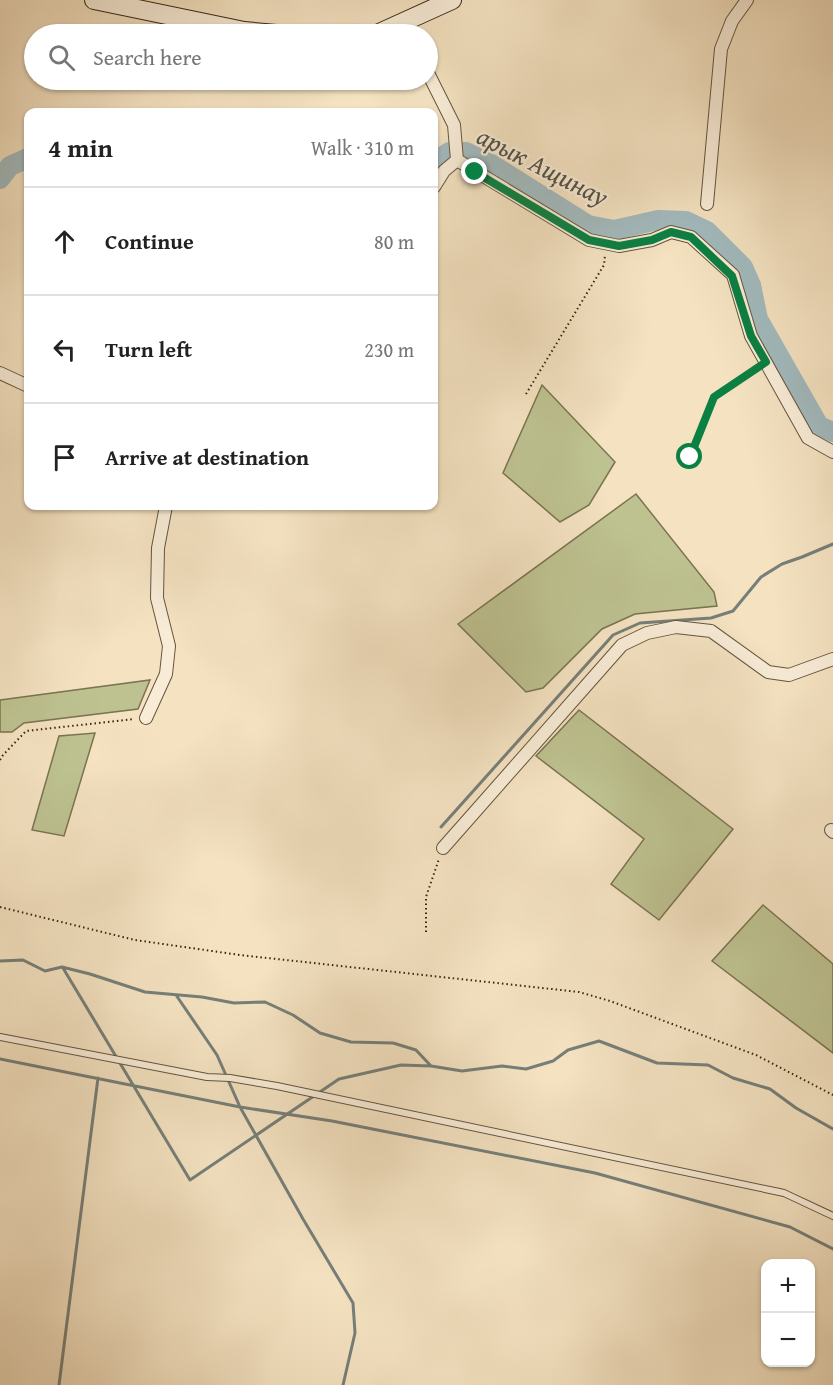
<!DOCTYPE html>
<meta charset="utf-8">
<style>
body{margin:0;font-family:"Gentium Book Plus",serif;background:#f6f6f6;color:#222}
.controls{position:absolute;right:18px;bottom:18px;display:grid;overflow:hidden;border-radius:12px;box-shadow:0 2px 4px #0004}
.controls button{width:54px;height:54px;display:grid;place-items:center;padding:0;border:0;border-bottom:2px solid #e0e0e0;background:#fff;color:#222;font:30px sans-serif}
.stop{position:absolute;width:18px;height:18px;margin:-14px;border:4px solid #0b8043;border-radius:50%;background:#fff}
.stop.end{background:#0b8043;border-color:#fff;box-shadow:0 2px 6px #0008}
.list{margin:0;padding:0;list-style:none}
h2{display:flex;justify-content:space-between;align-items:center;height:78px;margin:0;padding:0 24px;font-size:26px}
h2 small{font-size:20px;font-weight:400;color:#767676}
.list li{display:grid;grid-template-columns:39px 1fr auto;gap:18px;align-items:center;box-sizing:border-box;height:108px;padding:0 24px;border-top:2px solid #e0e0e0}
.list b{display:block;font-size:22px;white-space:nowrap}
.list em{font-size:20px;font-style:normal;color:#767676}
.icon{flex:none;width:33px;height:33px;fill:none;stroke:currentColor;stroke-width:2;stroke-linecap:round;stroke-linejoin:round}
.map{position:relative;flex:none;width:833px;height:1385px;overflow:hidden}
.search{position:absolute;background:#fff;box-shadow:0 2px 4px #0004;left:24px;top:24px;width:414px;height:66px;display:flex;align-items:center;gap:15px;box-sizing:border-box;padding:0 21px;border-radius:33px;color:#767676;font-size:22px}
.panel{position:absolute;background:#fff;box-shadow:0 2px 4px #0004;left:24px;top:108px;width:414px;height:402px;border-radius:12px}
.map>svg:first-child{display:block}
.green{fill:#bec291;stroke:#7a7451;stroke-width:1.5}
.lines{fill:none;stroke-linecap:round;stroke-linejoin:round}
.stream{stroke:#767f79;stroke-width:3}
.river{stroke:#a2babe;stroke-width:20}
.service-casing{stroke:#65553d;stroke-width:8}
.minor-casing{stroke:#65553d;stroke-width:14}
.secondary-casing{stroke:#352611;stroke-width:20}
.path{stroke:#352611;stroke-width:2;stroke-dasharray:1.5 3;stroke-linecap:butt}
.service{stroke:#f8ecd7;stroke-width:6}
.minor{stroke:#f8ecd7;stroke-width:12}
.secondary{stroke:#f8ecd7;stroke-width:18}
.route{stroke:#0b8043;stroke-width:8}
.labels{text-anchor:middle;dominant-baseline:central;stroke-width:4.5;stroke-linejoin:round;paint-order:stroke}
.water-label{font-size:26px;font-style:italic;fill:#565245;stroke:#f8ecd7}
</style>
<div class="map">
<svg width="833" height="1385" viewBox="0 0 833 1385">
<rect width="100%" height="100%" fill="#f4e2c1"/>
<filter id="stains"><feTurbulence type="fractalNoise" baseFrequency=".00333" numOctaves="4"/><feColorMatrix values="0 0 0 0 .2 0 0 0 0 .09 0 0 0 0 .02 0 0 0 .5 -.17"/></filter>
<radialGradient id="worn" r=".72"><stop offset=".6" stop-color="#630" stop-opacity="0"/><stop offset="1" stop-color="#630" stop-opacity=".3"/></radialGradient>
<path class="green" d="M 542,385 L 615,462 L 589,505 L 560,522 L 503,473 Z
M 636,494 L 714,592 L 717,606 L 635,614 L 602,629 L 543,688 L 526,692 L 458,624 Z
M 150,680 L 138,709 L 24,723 L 12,732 L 0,732 L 0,700 Z
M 579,710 L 733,829 L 659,920 L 611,884 L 644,839 L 536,756 Z
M 95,733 L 64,836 L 32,830 L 59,736 Z
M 763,905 L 833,964 L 833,1053 L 712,961 Z"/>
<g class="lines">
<path class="stream" d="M 441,827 L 613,635 L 640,623 L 711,618 L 733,611 L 761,577 L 782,564 L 802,557 L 833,544
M 0,961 L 23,960 L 45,971 L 62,967 L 90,974 L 145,992 L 202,997 L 234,1003 L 265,1002 L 293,1015 L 320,1033 L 351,1042 L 393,1043 L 416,1050 L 431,1066 L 462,1071 L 502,1066 L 526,1069 L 553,1061 L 568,1050 L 599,1041 L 657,1063 L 708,1065 L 733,1078 L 770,1089 L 796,1108 L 833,1129
M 63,968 L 190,1180 L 339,1079 L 401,1065 L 431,1066
M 176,995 L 217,1055 L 240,1107 L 303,1219 L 353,1303 L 355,1333 L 343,1385
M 0,1059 L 240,1107 L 332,1121 L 595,1173 L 790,1227 L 833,1249
M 59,1385 L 98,1078"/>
<path class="river" d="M 434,162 L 449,152 L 466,152 L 493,165 L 588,225 L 614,230 L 658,220 L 686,221 L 707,231 L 743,267 L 751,285 L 758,319 L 819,426 L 833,432
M 0,179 L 10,166 L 28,158"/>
<defs>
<path id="service" d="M 0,1037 L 207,1077 L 230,1078 L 277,1086 L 784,1193 L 833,1216"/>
<path id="minor" d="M 428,73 L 454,125 L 457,160
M 434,187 L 444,171 L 457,160 L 589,240 L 619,246 L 652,240 L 671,232 L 691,237 L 733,275 L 751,336 L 808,438 L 833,452
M 707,204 L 721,49 L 732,21 L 747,0
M 0,373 L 28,386
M 146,718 L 166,674 L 169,646 L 157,598 L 158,548 L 166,506
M 831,830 L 833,832
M 443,848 L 622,645 L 647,633 L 676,627 L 711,631 L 768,672 L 789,675 L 833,659"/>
<path id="secondary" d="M 94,0 L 244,31 L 276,34
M 377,34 L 452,0"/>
</defs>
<use href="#service" class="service-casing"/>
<use href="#minor" class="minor-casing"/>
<use href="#secondary" class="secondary-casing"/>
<path class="path" d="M 526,394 L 604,265 L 605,255
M 690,457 L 714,397 L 756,369
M 0,760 L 3,755 L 26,731 L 134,719
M 0,907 L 135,940 L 240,955 L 579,992 L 610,1001 L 756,1055 L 833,1095
M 426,932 L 426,897 L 439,859"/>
<use href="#service" class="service"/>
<use href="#minor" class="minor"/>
<use href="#secondary" class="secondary"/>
</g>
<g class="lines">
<path class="route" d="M 475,172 L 589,240 L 619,246 L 652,240 L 671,232 L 691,237 L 732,276 L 751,336 L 766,362 L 714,397 L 690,457"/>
</g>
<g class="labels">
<g class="water-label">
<text transform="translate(543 166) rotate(27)">арык Ащинау</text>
</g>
</g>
<rect width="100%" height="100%" filter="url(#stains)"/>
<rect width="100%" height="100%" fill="url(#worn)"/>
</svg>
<div class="controls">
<button>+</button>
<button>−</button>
</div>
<div class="stop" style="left:690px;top:457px"></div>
<div class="stop end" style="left:475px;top:172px"></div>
<div class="search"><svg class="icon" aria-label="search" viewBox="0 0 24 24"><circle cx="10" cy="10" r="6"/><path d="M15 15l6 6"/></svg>Search here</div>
<section class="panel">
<h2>4 min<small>Walk · 310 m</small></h2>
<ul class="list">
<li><svg class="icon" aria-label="ahead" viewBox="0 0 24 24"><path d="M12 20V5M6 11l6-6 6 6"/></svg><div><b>Continue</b></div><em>80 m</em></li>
<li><svg class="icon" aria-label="left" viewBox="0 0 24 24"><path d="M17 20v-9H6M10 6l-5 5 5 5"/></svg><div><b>Turn left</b></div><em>230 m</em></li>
<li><svg class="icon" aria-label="arrive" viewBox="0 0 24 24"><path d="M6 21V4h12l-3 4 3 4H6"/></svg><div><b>Arrive at destination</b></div></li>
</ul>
</section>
</div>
